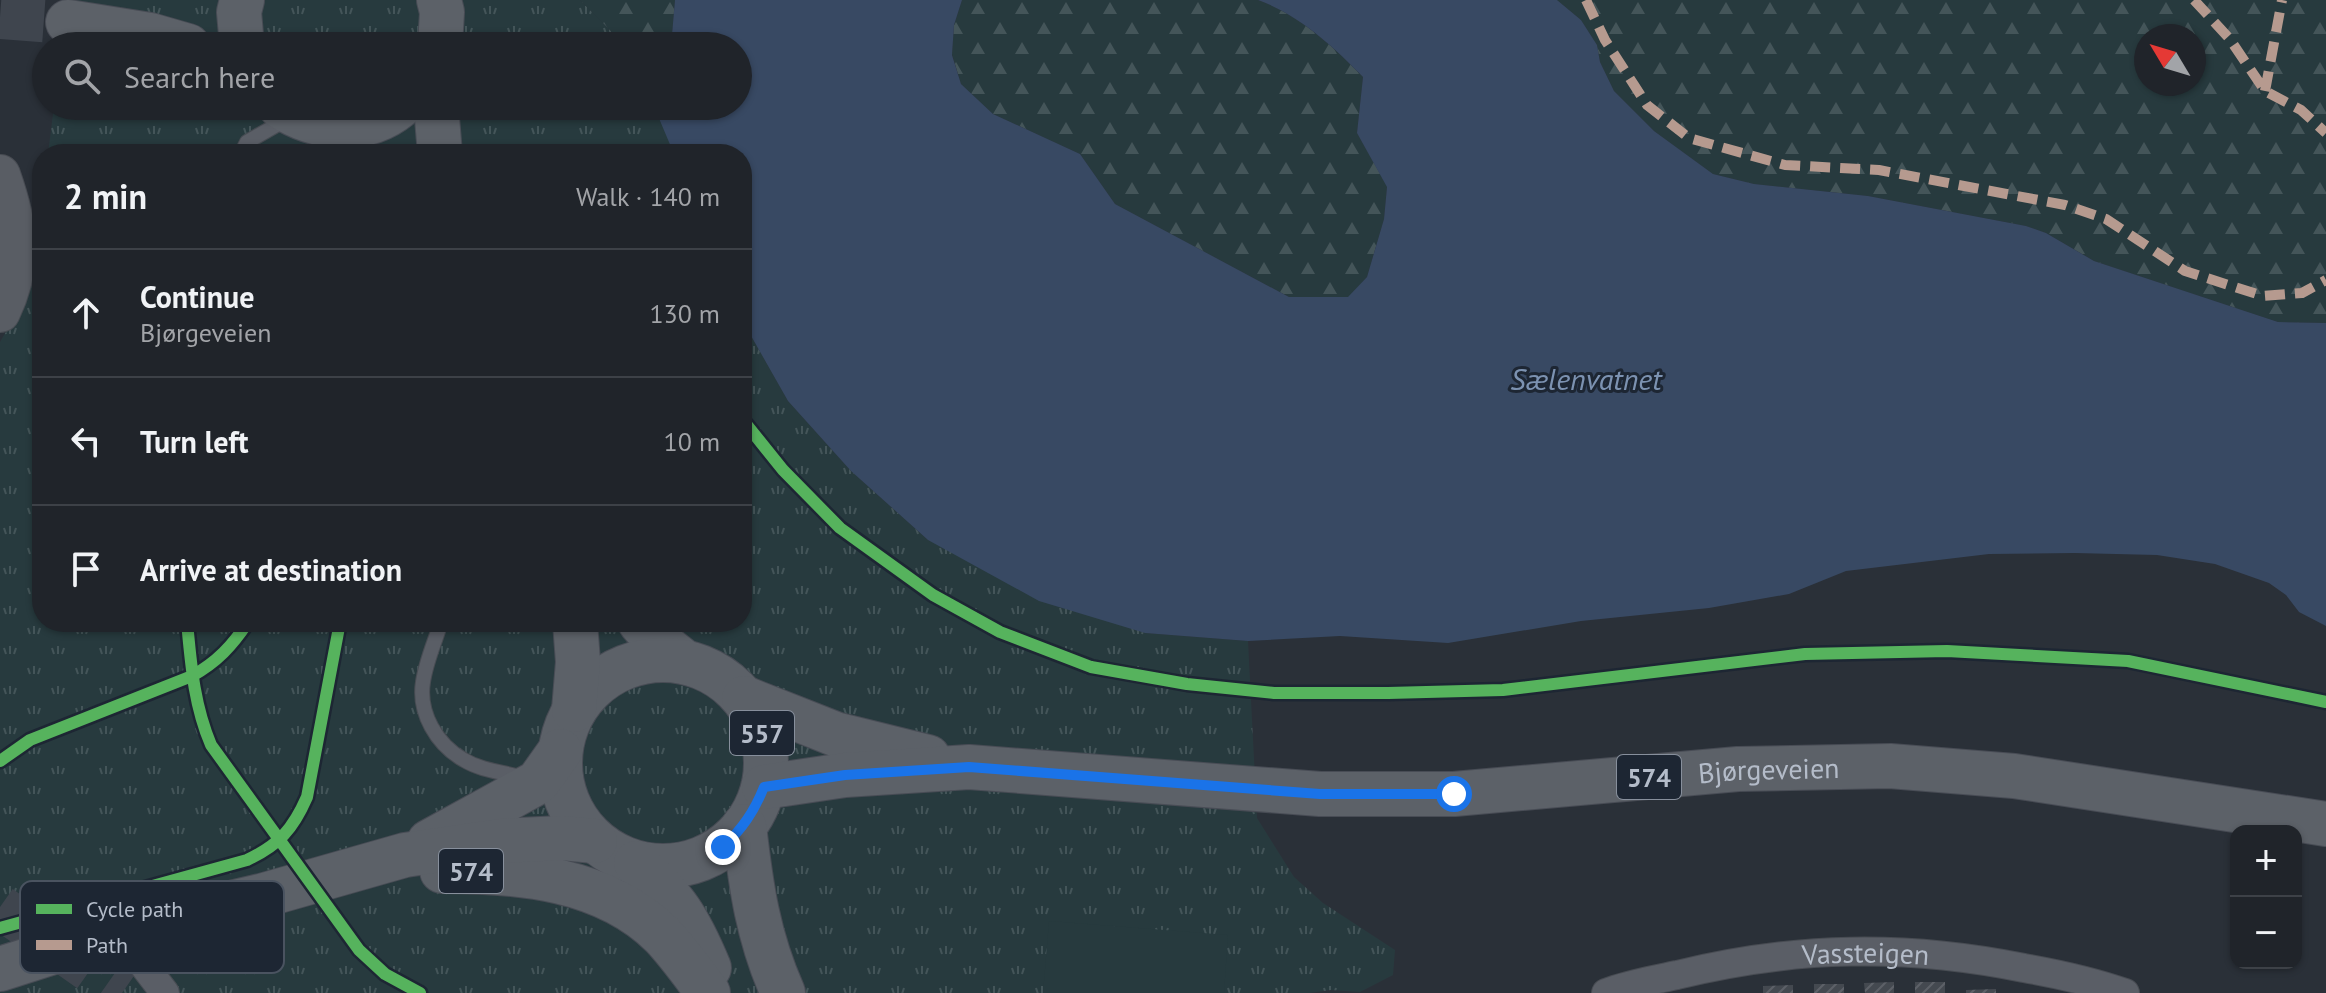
<!DOCTYPE html>
<meta charset="utf-8">
<style>
body{margin:0;font-family:"PT Sans",sans-serif;background:#282c32;color:#f1f3f6}
.controls{position:absolute;right:24px;bottom:24px;display:grid;overflow:hidden;border-radius:16px;box-shadow:0 2px 6px #0004}
.controls button{width:72px;height:72px;display:grid;place-items:center;padding:0;border:0;border-bottom:2px solid #3d4147;background:#20242a;color:#f1f3f6;font:40px sans-serif}
.compass{position:absolute;left:2134px;top:24px;width:72px;height:72px;border-radius:50%;background:#20242a;box-shadow:0 2px 6px #0004;rotate:308deg}
.stop{position:absolute;width:24px;height:24px;margin:-18px;border:6px solid #1a73e8;border-radius:50%;background:#fff}
.stop.end{background:#1a73e8;border-color:#fff;box-shadow:0 2px 8px #0008}
.list{margin:0;padding:0;list-style:none}
h2{display:flex;justify-content:space-between;align-items:center;height:104px;margin:0;padding:0 32px;font-size:34px}
h2 small{font-size:26px;font-weight:400;color:#a2a4a8}
.list li{display:grid;grid-template-columns:52px 1fr auto;gap:24px;align-items:center;box-sizing:border-box;height:128px;padding:0 32px;border-top:2px solid #3d4147}
.list b{display:block;font-size:30px;white-space:nowrap}
.list p{margin:0;font-size:26px;white-space:nowrap;color:#a2a4a8}
.list em{font-size:26px;font-style:normal;color:#a2a4a8}
.icon{flex:none;width:44px;height:44px;fill:none;stroke:currentColor;stroke-width:2;stroke-linecap:round;stroke-linejoin:round}
.map{position:relative;flex:none;width:2326px;height:993px;overflow:hidden}
.search{position:absolute;background:#20242a;box-shadow:0 2px 6px #0004;left:32px;top:32px;width:720px;height:88px;display:flex;align-items:center;gap:20px;box-sizing:border-box;padding:0 28px;border-radius:44px;color:#a2a4a8;font-size:30px}
.panel{position:absolute;background:#20242a;box-shadow:0 2px 6px #0004;left:32px;top:144px;width:720px;height:488px;border-radius:32px}
.map>svg:first-child{display:block}
.grass{fill:url(#grass-tufts)}
.forest{fill:url(#forest-firs);fill-rule:evenodd}
.pitch{fill:#273a3e}
.water{fill:#384963}
.building{fill:url(#building-hatch)}
.lines{fill:none;stroke-linecap:round;stroke-linejoin:round}
.primary-tunnel{stroke:#3f454e;stroke-width:44;stroke-dasharray:44 22;stroke-linecap:butt}
.lane-casing{stroke:#484c53;stroke-width:16}
.street-casing{stroke:#484c53;stroke-width:30}
.secondary-casing{stroke:#484c53;stroke-width:42}
.primary-casing{stroke:#484c55;stroke-width:46}
.lane{stroke:#5a5e66;stroke-width:14}
.street{stroke:#5a5e66;stroke-width:28}
.secondary{stroke:#595d64;stroke-width:40}
.primary{stroke:#5c6168;stroke-width:44}
.quiet{stroke:#b69a8f;stroke-width:10;stroke-dasharray:20 10;stroke-linecap:butt}
.cycleway-casing{stroke:#1d2633;stroke-width:17}
.cycleway{stroke:#56b35d;stroke-width:12}
.route{stroke:#1a73e8;stroke-width:10}
.labels{text-anchor:middle;dominant-baseline:central;stroke-width:6;stroke-linejoin:round;paint-order:stroke}
.shield{fill:#1d2633;stroke:#878f9c;stroke-width:2}
.shield-label{font-size:26px;font-weight:bold;fill:#b4bcc9}
.street-label{font-size:28px;fill:#b4bcc9;stroke:#1d2633}
.water-label{font-size:30px;font-style:italic;fill:#7c92b1;stroke:#1d2633}
.key{fill:#1d2633;stroke:#4a5360;stroke-width:2}
.key-label{font-size:22px;fill:#b4bcc9}
</style>
<div class="map">
<svg width="2326" height="993" viewBox="0 0 2326 993">
<defs>
<pattern id="grass-tufts" width="24" height="20" patternUnits="userSpaceOnUse" patternTransform="scale(2)"><rect width="24" height="20" fill="#273a3e"/><path d="M3 7l-1-3M5 7V3M7 7l1-3M15 17l-1-3M17 17v-4M19 17l1-3" fill="none" stroke="#445559"/></pattern>
<pattern id="forest-firs" width="22" height="20" patternUnits="userSpaceOnUse" patternTransform="scale(2)"><rect width="22" height="20" fill="#273a3e"/><path d="M5 1l3.5 6h-7zM16 11l3.5 6h-7z" fill="#445559"/></pattern>
<pattern id="building-hatch" width="6" height="6" patternUnits="userSpaceOnUse" patternTransform="scale(2)"><rect width="6" height="6" fill="#444950"/><path d="M-1 1l2-2M0 6l6-6M5 7l2-2" fill="none" stroke="#5d6168"/></pattern>
</defs>
<rect width="100%" height="100%" fill="#2a3038"/>
<path class="grass" d="M 68,0 L 580,0 L 626,46 L 62,46 Z
M 54,106 L 662,106 L 659,116 L 674,154 L 48,154 Z
M 42,197 L 42,622 L 742,622 L 742,320 L 788,401 L 851,471 L 928,540 L 1145,633 L 1248,641 L 1257,818 L 1294,877 L 1323,903 L 1395,950 L 1393,975 L 1360,992 L 1331,990 L 1309,993 L 0,993 L 0,342 C 28,298 35,248 42,197 Z"/>
<path class="forest" d="M 580,0 L 675,0 L 671,46 L 626,46 Z
M 962,0 L 1258,0 C 1299,15 1333,46 1363,77 L 1357,133 L 1387,186 L 1384,219 L 1367,277 L 1349,297 L 1289,297 L 1115,204 L 1080,154 L 993,114 L 961,84 L 952,54 L 954,25 Z
M 1557,0 L 2326,0 L 2326,323 L 2278,322 L 2094,261 L 2046,233 L 2026,226 L 1868,196 L 1754,184 L 1713,174 L 1654,131 L 1614,91 L 1600,62 L 1597,45 L 1581,20 ZM 2146,36 L 2194,36 L 2194,84 L 2146,84 Z"/>
<path class="pitch" d="M 1049,921 L 1228,935 L 1224,993 L 1043,993 Z"/>
<path class="water" d="M 675,0 L 962,0 L 954,25 L 952,55 L 961,84 L 993,114 L 1080,154 L 1115,204 L 1289,297 L 1348,297 L 1367,277 L 1384,219 L 1387,187 L 1357,133 L 1363,77 C 1333,46 1299,15 1258,0 L 1557,0 L 1581,20 L 1597,45 L 1600,62 L 1614,91 L 1654,131 L 1713,174 L 1754,184 L 1868,196 L 2026,226 L 2046,233 L 2094,261 L 2278,322 L 2326,323 L 2326,626 L 2299,612 L 2286,595 L 2269,583 L 2215,564 L 2157,555 L 2075,553 L 1989,554 L 1846,571 L 1789,594 L 1709,608 L 1581,621 L 1448,643 L 1340,636 L 1248,641 L 1145,633 L 1039,601 L 928,540 L 851,471 L 788,401 L 742,320 L 742,154 L 674,154 L 658,116 L 662,106 L 738,106 L 738,46 L 671,46 Z"/>
<path class="building" d="M 1894,982 L 1894,993 L 1865,993 L 1864,983 Z
M 1915,982 L 1945,982 L 1945,993 L 1915,993 Z
M 1814,984 L 1844,984 L 1844,993 L 1814,993 Z
M 1793,985 L 1793,993 L 1763,993 L 1763,986 Z
M 1996,989 L 1996,993 L 1966,993 L 1966,990 Z"/>
<g class="lines">
<path class="primary-tunnel" d="M 0,17 L 68,22
M 0,907 L 122,993"/>
<defs>
<path id="lane" d="M 241,154 L 247,142 L 287,119
M 441,622 C 435,642 426,661 423,682 C 418,713 437,745 464,760 C 482,771 504,772 524,778"/>
<g id="street">
<path d="M 134,926 L 145,967 L 165,993"/>
<path id="s1" d="M 1606,993 C 1628,984 1654,980 1677,975 C 1795,946 1905,944 2024,968 C 2058,974 2091,981 2125,993"/>
</g>
<path id="secondary" d="M 0,175 C 18,226 24,262 0,312"/>
<g id="primary">
<path d="M 439,0 L 442,12 L 440,46"/>
<path d="M 68,22 L 150,35 L 188,46"/>
<path d="M 242,46 L 239,12 L 242,0"/>
<path d="M 280,106 C 316,130 365,135 400,106"/>
<path d="M 436,106 L 440,154"/>
<path d="M 640,622 L 654,638 L 683,661"/>
<circle cx="663" cy="763" r="103"/>
<path d="M 744,698 L 835,734 L 928,757"/>
<path d="M 574,710 L 578,662 L 575,622"/>
<path id="s2" d="M 764,787 L 845,775 L 969,767 L 1320,794 L 1454,794 L 1738,769 L 1890,766 L 2014,776 L 2326,824"/>
<path d="M 744,826 C 751,887 758,937 783,993"/>
<path d="M 429,842 L 538,782 L 560,751"/>
<path d="M 636,863 C 676,900 688,918 709,968"/>
<path d="M 442,871 C 519,871 604,878 662,935 C 679,953 693,973 708,993"/>
<path d="M 0,969 L 134,926 L 261,896 L 405,855 L 500,841 L 562,838 L 595,841"/>
</g>
</defs>
<use href="#lane" class="lane-casing"/>
<use href="#street" class="street-casing"/>
<use href="#secondary" class="secondary-casing"/>
<use href="#primary" class="primary-casing"/>
<use href="#lane" class="lane"/>
<use href="#street" class="street"/>
<use href="#secondary" class="secondary"/>
<use href="#primary" class="primary"/>
<path class="quiet" d="M 1586,0 L 1605,40 L 1647,105 L 1689,138 L 1785,165 L 1879,170 L 2065,205 L 2106,219 L 2185,271 L 2263,296 L 2302,293 L 2326,280
M 2194,0 L 2229,38 L 2265,91 L 2301,110 L 2326,133
M 2265,91 L 2282,0"/>
<defs>
<path id="cycleway" d="M 742,419 L 783,470 L 840,528 L 933,595 L 1000,632 L 1091,667 L 1187,684 L 1274,693 L 1388,693 L 1503,690 L 1805,654 L 1947,651 L 2128,661 L 2326,702
M 187,622 C 191,665 194,705 211,745 L 359,950 L 385,974 L 420,993
M 0,761 L 30,740 L 192,676 C 217,662 232,646 248,622
M 0,928 L 247,860 C 279,845 293,829 307,797 L 340,622"/>
</defs>
<use href="#cycleway" class="cycleway-casing"/>
<use href="#cycleway" class="cycleway"/>
</g>
<g class="lines">
<path class="route" d="M 723,847 C 742,829 754,812 764,787 L 845,775 L 969,767 L 1320,794 L 1454,794"/>
</g>
<g class="labels">
<g class="shield">
<rect x="730" y="711" width="64" height="44" rx="6"/>
<rect x="1617" y="755" width="64" height="44" rx="6"/>
<rect x="439" y="849" width="64" height="44" rx="6"/>
</g>
<g class="shield-label">
<text x="762" y="733">557</text>
<text x="1649" y="777">574</text>
<text x="471" y="871">574</text>
</g>
<g class="street-label">
<text stroke="none"><textPath href="#s2" startOffset="1008">Bjørgeveien</textPath></text>
<text stroke="none"><textPath href="#s1" startOffset="264">Vassteigen</textPath></text>
</g>
<g class="water-label">
<text x="1586" y="378">Sælenvatnet</text>
</g>
</g>
<rect x="20" y="881" width="264" height="92" rx="12" class="key"/>
<rect x="36" y="904" width="36" height="10" fill="#56b35d"/>
<rect x="36" y="940" width="36" height="10" fill="#b69a8f"/>
<g class="key-label">
<text x="86" y="917">Cycle path</text>
<text x="86" y="953">Path</text>
</g>
</svg>
<div class="controls">
<button>+</button>
<button>−</button>
</div>
<svg class="compass" viewBox="-18 -18 36 36"><path d="M0-13l5 13h-10z" fill="#e53935"/><path d="M0 13l5-13h-10z" fill="#a2a4a8"/></svg>
<div class="stop" style="left:1454px;top:794px"></div>
<div class="stop end" style="left:723px;top:847px"></div>
<div class="search"><svg class="icon" aria-label="search" viewBox="0 0 24 24"><circle cx="10" cy="10" r="6"/><path d="M15 15l6 6"/></svg>Search here</div>
<section class="panel">
<h2>2 min<small>Walk · 140 m</small></h2>
<ul class="list">
<li><svg class="icon" aria-label="ahead" viewBox="0 0 24 24"><path d="M12 20V5M6 11l6-6 6 6"/></svg><div><b>Continue</b><p>Bjørgeveien</p></div><em>130 m</em></li>
<li><svg class="icon" aria-label="left" viewBox="0 0 24 24"><path d="M17 20v-9H6M10 6l-5 5 5 5"/></svg><div><b>Turn left</b></div><em>10 m</em></li>
<li><svg class="icon" aria-label="arrive" viewBox="0 0 24 24"><path d="M6 21V4h12l-3 4 3 4H6"/></svg><div><b>Arrive at destination</b></div></li>
</ul>
</section>
</div>
